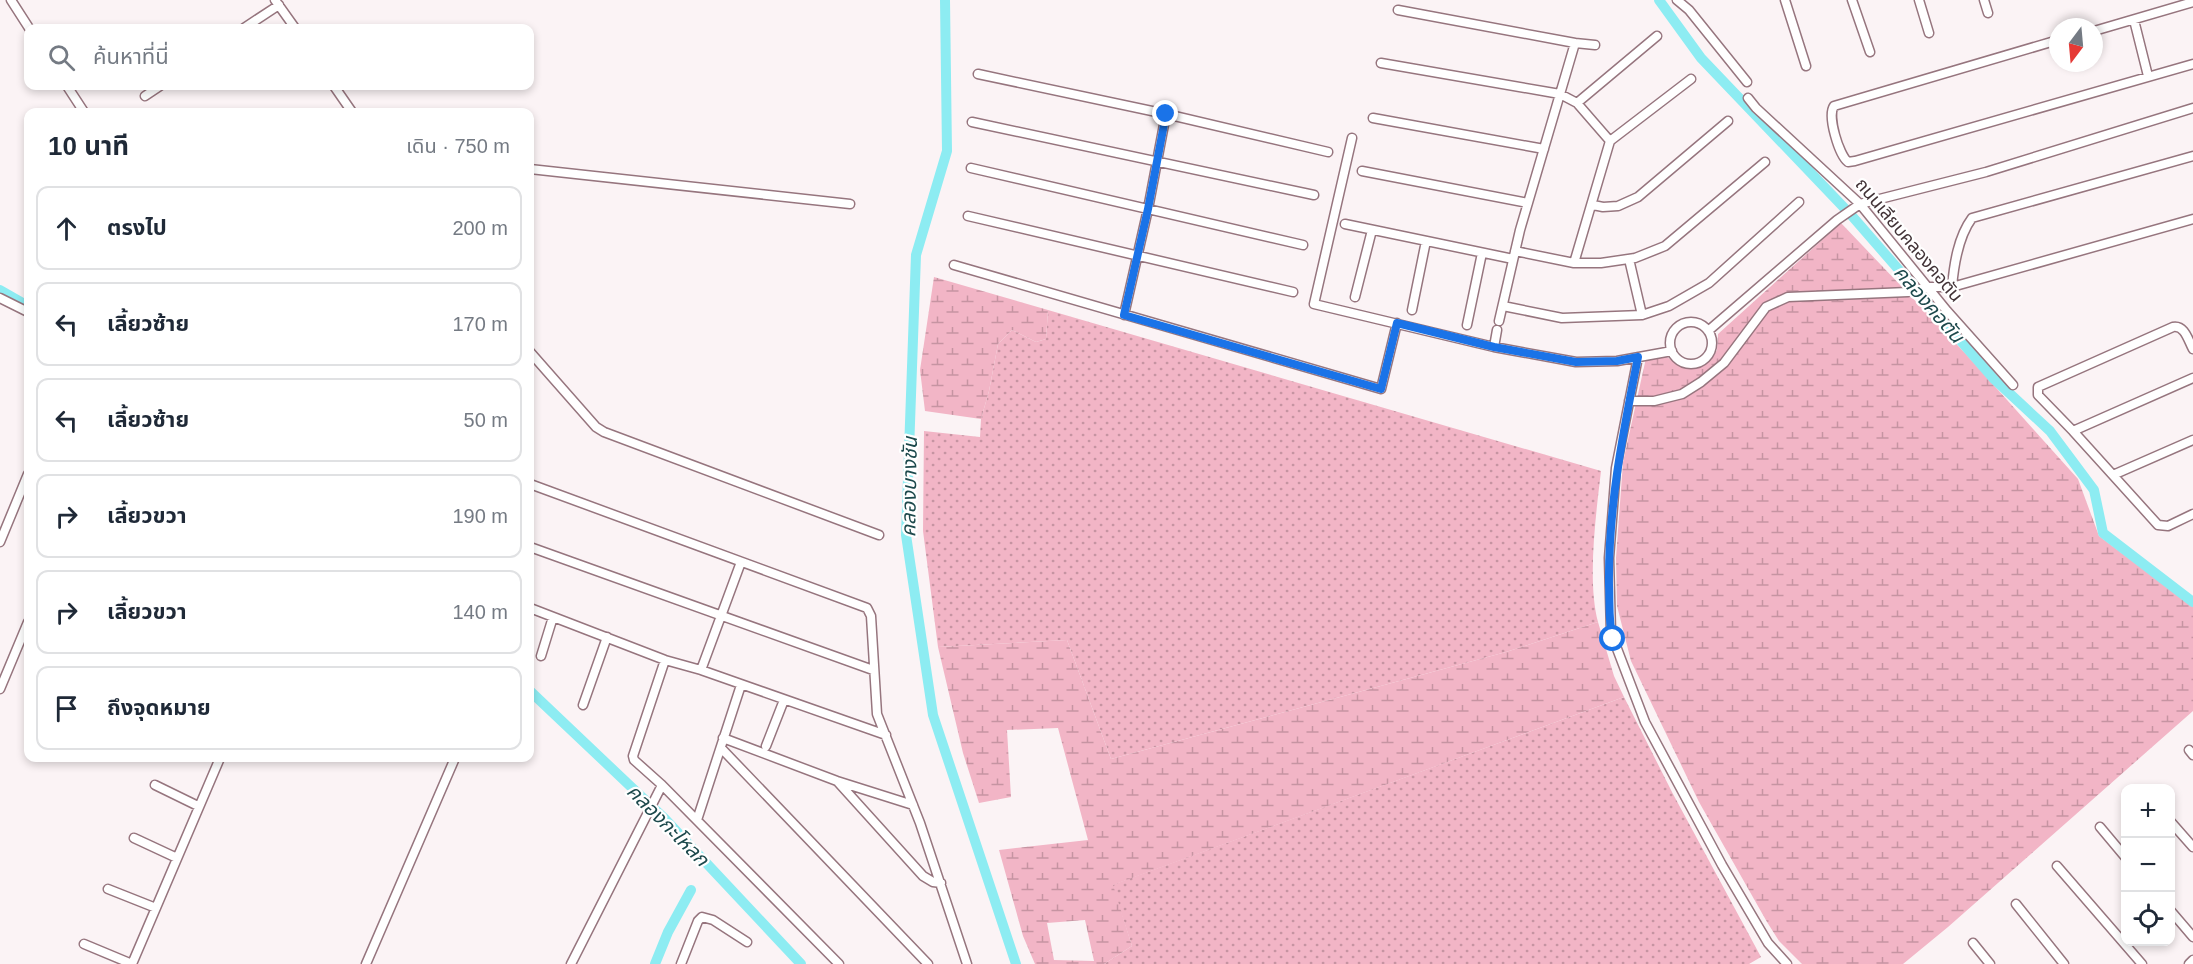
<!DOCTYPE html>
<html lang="th">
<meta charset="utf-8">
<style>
body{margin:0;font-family:Helvetica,"Noto Sans Thai",sans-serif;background:#f6f6f7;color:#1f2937}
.controls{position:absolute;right:18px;bottom:18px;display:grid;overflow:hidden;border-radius:12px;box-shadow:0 3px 9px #0003}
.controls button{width:54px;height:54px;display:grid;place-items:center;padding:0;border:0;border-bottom:2px solid #e0e1e3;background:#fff;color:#1f2937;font:30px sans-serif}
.compass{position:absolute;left:2049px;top:18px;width:54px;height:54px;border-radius:50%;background:#fff;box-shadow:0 3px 9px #0003;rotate:196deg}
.stop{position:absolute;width:18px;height:18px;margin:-14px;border:4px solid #1a73e8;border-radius:50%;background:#fff}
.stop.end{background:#1a73e8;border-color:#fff;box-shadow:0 2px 6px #0008}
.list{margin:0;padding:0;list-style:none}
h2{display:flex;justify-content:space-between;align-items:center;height:78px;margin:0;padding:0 24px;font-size:26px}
h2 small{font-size:20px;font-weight:400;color:#747a83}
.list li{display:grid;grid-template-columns:39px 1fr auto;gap:18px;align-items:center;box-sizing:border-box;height:84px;margin:0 12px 12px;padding:0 12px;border:2px solid #e0e1e3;border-radius:12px}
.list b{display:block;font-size:22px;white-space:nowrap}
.list em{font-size:20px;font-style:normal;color:#747a83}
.icon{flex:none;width:33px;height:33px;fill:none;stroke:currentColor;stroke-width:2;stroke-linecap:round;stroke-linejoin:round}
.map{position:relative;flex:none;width:2193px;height:964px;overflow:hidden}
.search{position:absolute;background:#fff;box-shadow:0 3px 9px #0003;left:24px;top:24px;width:510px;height:66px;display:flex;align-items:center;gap:15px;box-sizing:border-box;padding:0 21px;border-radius:12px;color:#747a83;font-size:22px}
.panel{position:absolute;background:#fff;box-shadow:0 3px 9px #0003;left:24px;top:108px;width:510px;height:654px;border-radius:12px}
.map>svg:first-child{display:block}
.grass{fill:url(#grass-dots)}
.wetland{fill:url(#wetland-marsh);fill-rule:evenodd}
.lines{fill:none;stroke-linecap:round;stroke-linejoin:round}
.canal{stroke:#8decf2;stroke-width:10}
.street-casing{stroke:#96757e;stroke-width:11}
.street{stroke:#fff;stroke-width:8}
.route{stroke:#1a73e8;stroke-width:8}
.labels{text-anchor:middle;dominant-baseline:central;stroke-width:4.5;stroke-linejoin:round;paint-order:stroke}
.street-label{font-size:18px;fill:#423337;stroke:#fff}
.water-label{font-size:20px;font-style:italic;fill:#1d494c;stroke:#fff}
</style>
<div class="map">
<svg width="2193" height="964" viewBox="0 0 2193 964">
<defs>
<pattern id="grass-dots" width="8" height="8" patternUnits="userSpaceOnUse" patternTransform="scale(1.5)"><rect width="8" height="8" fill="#f2b5c6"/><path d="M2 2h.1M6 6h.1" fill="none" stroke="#c694a2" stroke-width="1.8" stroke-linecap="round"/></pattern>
<pattern id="wetland-marsh" width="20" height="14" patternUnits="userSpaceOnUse" patternTransform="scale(1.5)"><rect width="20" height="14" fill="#f2b5c6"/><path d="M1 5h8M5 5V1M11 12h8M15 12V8" fill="none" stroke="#c694a2"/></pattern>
</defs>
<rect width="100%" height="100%" fill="#fbf3f5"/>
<path class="grass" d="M 1048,310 L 1601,471 C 1596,514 1587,581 1598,622 L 1506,652 L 1111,759 L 1067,640 L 938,647 L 923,531 L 924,431 L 980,437 L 981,419 L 989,391 L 998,344 L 1012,330 L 1036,342 L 1046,339 Z
M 1624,697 L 1673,794 L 1761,957 L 1749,964 L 1104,964 L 1132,946 L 1112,885 Z"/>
<path class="wetland" d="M 1841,223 L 1964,352 L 2078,479 L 2099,536 L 2193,607 L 2193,711 L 1948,927 L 1903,964 L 1802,964 L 1779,941 L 1767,922 L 1699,802 L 1631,661 L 1617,606 L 1616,558 L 1623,462 L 1646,358 L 1665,356 L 1683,367 L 1701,366 L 1711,360 L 1717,350 L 1718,334 Z
M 934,277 L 1048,310 L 1046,339 L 1036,342 L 1012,330 L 998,344 L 989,391 L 981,419 L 925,411 L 920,370 Z
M 1598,622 L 1614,676 L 1624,697 L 1113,885 L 1132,946 L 1104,964 L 1035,964 L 1023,936 L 999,850 L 1088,840 L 1058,728 L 1007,730 L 1011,797 L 979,803 L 963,753 L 938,647 L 1067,640 L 1111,759 L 1506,652 ZM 1085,920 L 1094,961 L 1054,960 L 1047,923 Z"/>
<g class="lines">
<path class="canal" d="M 945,0 L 947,151 L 916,255 L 906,535 L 933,715 L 1016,964
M 1659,0 L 1701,58 L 1852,216 L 1993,378 L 2050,431 L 2094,490 L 2103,533 L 2193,602
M 0,290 L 28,306
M 530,691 L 665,819 L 801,964
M 655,964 L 668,932 L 691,890"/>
<defs>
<path id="street" d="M 11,0 L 29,28
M 275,0 L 295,28
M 1677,0 L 1689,10 L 1747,82
M 1785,0 L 1806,66
M 1852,0 L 1870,52
M 1919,0 L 1929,33
M 1984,0 L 1988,13
M 1398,10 L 1575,43 L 1520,230 L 1499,321
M 2134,20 L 2148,76
M 244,28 L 279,5
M 2094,31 L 2193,2
M 2058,40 L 1834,106 C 1827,116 1839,155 1848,162 L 1855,161 L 2193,64
M 1575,43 L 1595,45
M 1381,63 L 1560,94 L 1577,103 L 1610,141
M 978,74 L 1166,114 L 1328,152
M 67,86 L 84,112
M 334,86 L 352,112
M 145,96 L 160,86
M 1748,98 L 1756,108 L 1860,204 L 1947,311 L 2013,385
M 1577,103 L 1657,36
M 1373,118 L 1544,149
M 972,122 L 1314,195
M 1352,138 L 1314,304 L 1494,347 L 1576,362 L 1617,361 L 1672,351
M 971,168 L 1303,245
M 530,169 L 850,204
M 1362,171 L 1528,203
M 1593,205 L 1603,207 L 1618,206 L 1638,197 L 1728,121
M 968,216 L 1293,292
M 1345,224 L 1513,259
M 1515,251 L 1574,263 L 1601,263 L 1635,258 L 1665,246 L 1765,162
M 1629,259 L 1642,315
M 1574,263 L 1610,141 L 1691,79
M 954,265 L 1381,389 L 1397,323
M 1952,287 C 1954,264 1958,237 1972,218 L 2193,156
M 1355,297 L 1372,230
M 0,298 L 28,312
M 1503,306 L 1562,318 L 1642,315 L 1669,306 L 1709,283 L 1799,202
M 1412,310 L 1426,241
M 1124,315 L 1148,209 L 1166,114
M1670 343a21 21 0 1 1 42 0a21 21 0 1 1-42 0Z
M 1467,325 L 1482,253
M 1708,331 L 1837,220 L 1860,204 L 1986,172 L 2193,108
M 1494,347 L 1497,330
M 2193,349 C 2188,340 2185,325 2173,327 L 2038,387 L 2038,395 L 2073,431 L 2158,525 L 2168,526 L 2193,514
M 530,352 L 596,427 L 604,432 L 879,535
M 1638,357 L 1616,468 L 1609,558 L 1611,633 L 1645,722 L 1722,865 L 1768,943 L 1787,964
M 1629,401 L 1654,401 L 1682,394 L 1701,382 L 1724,363 L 1766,307 L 1788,297 L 1908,292 L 1929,287 L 1952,287 L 2193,219
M 2073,431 L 2193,378
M 2113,475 L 2193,440
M 530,484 L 867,608 L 871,616 L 877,714 L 920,823 L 967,964
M 0,542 L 28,474
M 530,547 L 873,670
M 530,608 L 665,660 L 701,670 L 886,735
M 541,656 L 553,617
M 701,670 L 741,562
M 0,689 L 28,622
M 583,705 L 607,637
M 723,738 L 837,781 L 913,805
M 766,746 L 784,700
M 721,748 L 928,964
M 2189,750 L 2193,755
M 838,782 L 923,876 L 933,882 L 941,883
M 155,785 L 198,806
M 662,785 L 634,760 L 633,756 L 665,660
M 697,820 L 741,685
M 2170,821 L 2193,847
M 2100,827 L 2126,858
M 134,838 L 177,858
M 2057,866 L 2142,964
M 108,889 L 156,908
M 2016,904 L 2064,964
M 2170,910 L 2193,937
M 1973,943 L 1990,964
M 84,944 L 132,964
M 132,964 L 220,758
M 366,964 L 455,758
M 571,964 L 662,785 L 839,964
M 681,964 L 698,921 L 702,917 L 713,920 L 747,942
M 2189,964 L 2193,960"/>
</defs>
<use href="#street" class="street-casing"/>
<use href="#street" class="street"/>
</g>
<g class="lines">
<path class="route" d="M 1166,114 L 1148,209 L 1124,315 L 1381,389 L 1397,323 L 1494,347 L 1576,362 L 1617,361 L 1638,357 C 1623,433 1608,507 1609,585 C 1610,603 1608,622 1613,639"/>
</g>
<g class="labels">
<g class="street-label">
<text transform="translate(1909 240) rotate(50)">ถนนเลียบคลองคอตัน</text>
</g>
<g class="water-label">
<text transform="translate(1929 304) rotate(49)">คลองคอตัน</text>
<text transform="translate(909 487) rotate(-89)">คลองบางชัน</text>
<text transform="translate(668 825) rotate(45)">คลองกะโหลก</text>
</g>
</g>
</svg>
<div class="controls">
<button>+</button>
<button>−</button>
<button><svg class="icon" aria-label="locate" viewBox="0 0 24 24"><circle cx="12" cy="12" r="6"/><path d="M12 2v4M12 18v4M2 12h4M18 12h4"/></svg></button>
</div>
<svg class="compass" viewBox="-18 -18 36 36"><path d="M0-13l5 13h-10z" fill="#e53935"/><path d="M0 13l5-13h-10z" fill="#747a83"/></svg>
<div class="stop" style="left:1613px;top:639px"></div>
<div class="stop end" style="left:1166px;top:114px"></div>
<div class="search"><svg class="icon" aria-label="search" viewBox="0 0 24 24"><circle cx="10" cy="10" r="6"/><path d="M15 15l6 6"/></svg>ค้นหาที่นี่</div>
<section class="panel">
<h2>10 นาที<small>เดิน · 750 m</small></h2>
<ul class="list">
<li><svg class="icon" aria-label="ahead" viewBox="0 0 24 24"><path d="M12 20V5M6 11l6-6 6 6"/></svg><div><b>ตรงไป</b></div><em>200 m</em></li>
<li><svg class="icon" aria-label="left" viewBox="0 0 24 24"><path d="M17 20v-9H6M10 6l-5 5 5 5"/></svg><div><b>เลี้ยวซ้าย</b></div><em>170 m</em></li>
<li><svg class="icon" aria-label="left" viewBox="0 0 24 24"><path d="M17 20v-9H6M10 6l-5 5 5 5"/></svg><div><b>เลี้ยวซ้าย</b></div><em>50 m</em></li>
<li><svg class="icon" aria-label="right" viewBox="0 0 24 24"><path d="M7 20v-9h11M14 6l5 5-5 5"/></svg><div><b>เลี้ยวขวา</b></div><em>190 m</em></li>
<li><svg class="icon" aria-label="right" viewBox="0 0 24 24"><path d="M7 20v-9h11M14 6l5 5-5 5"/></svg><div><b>เลี้ยวขวา</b></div><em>140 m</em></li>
<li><svg class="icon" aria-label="arrive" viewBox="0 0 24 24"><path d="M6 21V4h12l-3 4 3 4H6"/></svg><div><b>ถึงจุดหมาย</b></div></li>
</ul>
</section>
</div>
